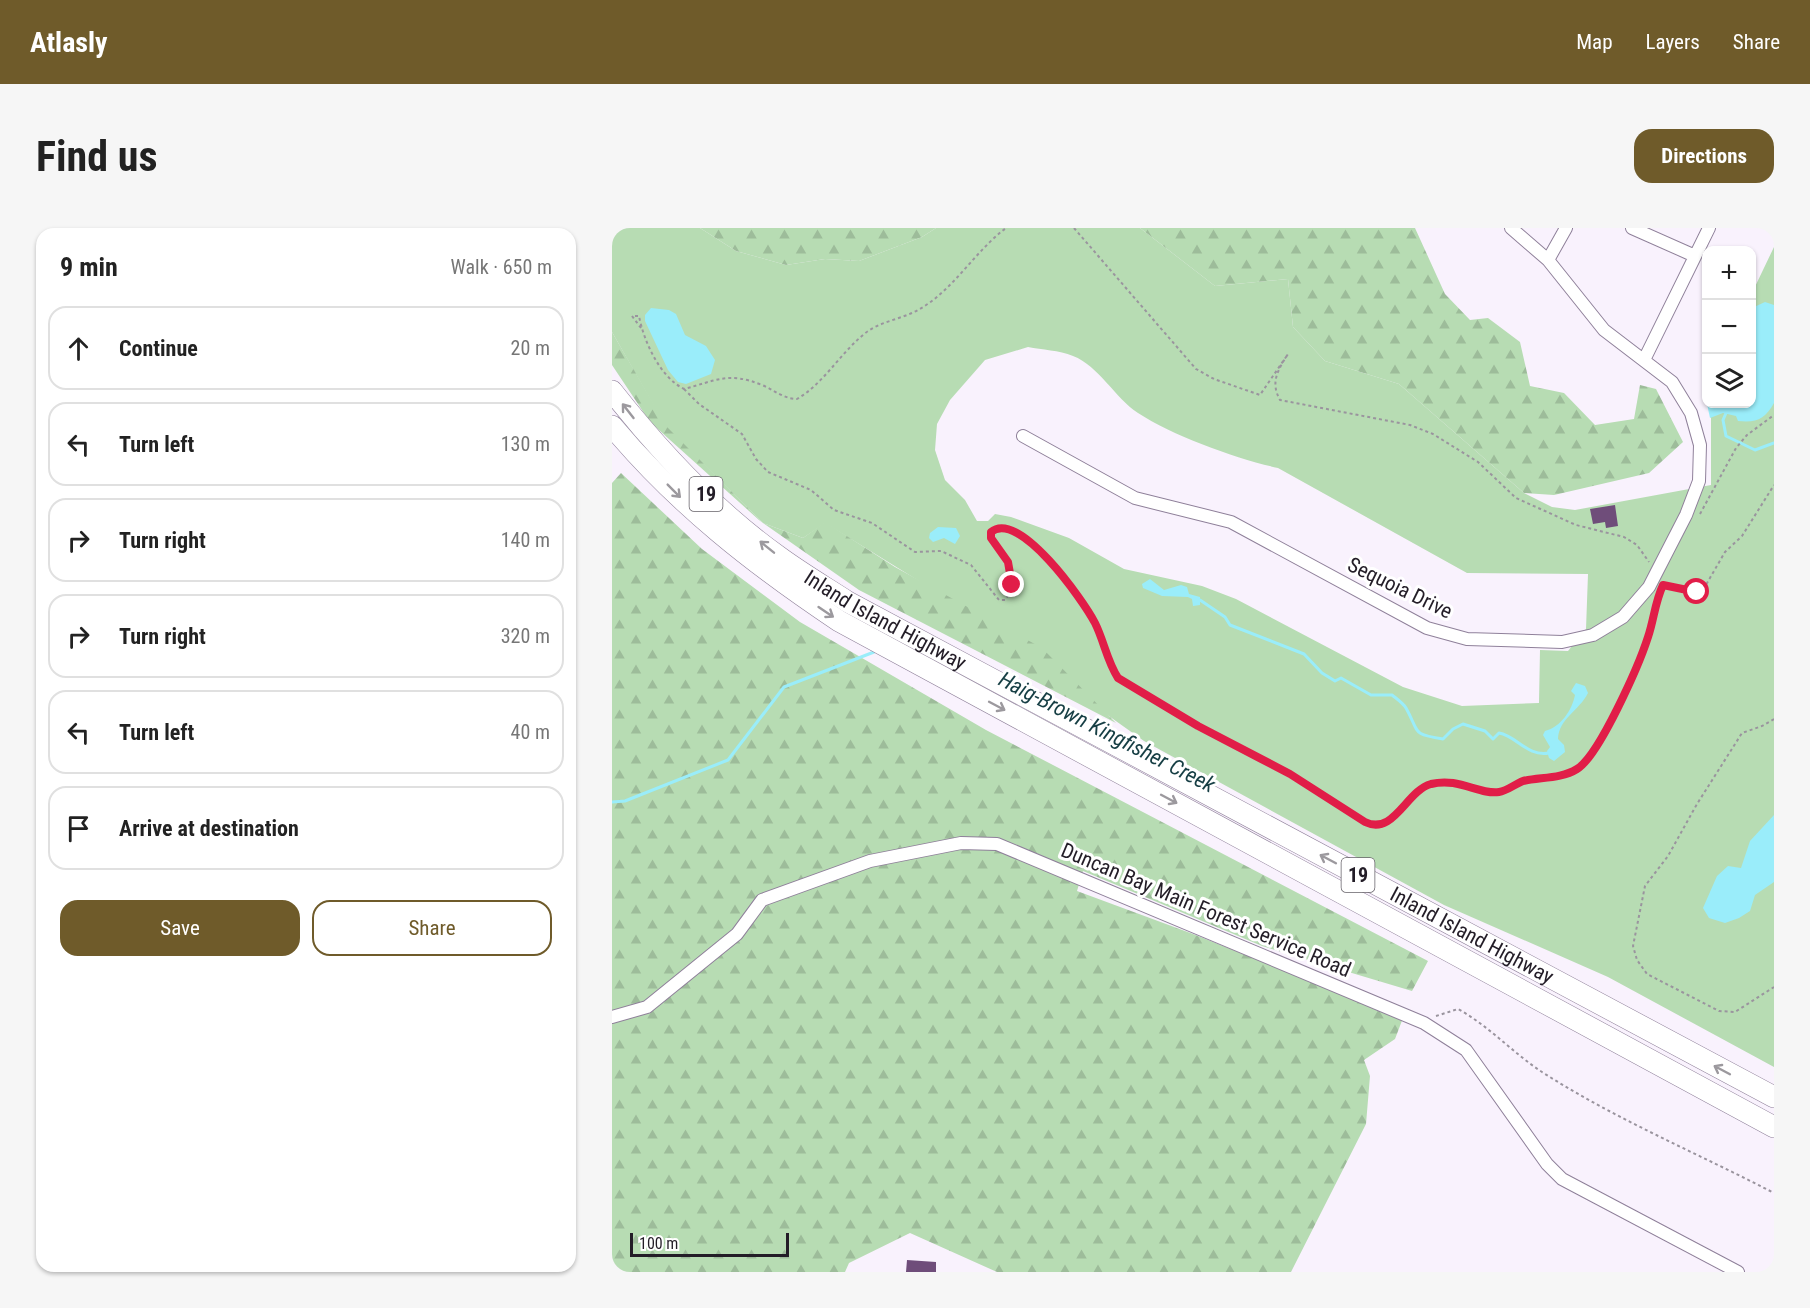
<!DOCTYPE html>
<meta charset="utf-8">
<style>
body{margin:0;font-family:"Roboto Condensed",sans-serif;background:#f6f6f6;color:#222}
.controls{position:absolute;right:18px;top:18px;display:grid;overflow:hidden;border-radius:12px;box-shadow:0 2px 4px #0004}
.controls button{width:54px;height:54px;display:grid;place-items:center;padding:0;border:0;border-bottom:2px solid #e0e0e0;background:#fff;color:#222;font:30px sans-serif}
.scale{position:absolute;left:18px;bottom:15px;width:159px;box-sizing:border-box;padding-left:6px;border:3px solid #231d27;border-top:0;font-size:16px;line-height:21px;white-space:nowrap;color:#231d27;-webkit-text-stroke:4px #fff;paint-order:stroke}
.stop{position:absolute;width:18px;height:18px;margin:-14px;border:4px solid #e11d48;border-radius:50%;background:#fff}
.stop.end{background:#e11d48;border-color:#fff;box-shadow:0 2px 6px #0008}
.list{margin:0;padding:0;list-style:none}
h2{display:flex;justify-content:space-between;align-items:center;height:78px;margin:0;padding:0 24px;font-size:26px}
h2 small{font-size:20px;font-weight:400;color:#767676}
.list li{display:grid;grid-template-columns:39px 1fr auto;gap:18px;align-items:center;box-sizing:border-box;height:84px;margin:0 12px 12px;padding:0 12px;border:2px solid #e0e0e0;border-radius:18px}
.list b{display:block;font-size:22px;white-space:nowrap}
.list em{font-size:20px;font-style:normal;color:#767676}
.actions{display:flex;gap:12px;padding:18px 24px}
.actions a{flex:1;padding:14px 0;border:2px solid #6f5b2a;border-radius:18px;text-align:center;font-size:21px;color:#6f5b2a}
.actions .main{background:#6f5b2a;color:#fff}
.icon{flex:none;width:33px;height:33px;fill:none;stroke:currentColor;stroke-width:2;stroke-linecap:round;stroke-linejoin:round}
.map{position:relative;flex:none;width:1162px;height:1044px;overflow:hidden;border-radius:18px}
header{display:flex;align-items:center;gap:36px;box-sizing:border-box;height:84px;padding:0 30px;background:#6f5b2a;color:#fff}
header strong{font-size:28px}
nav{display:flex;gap:33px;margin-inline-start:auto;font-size:21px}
.intro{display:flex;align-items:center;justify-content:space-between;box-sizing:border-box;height:144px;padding:0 36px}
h1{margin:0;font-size:42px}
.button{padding:15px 27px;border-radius:18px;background:#6f5b2a;color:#fff;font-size:21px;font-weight:700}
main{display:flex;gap:36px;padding:0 36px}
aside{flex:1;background:#fff;border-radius:18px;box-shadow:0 2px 4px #0004}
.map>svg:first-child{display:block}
.green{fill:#b7dcb3;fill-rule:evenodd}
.forest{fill:url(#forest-firs)}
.water{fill:#9aedfa}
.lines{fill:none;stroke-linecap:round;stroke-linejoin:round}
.stream{stroke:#9aedfa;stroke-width:3}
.building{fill:#6f4d7a}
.street-casing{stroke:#8f809a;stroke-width:14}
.highway-casing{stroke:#8f809a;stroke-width:22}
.path{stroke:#9a949e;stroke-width:2;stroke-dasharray:3 3;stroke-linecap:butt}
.street{stroke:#fff;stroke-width:12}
.highway{stroke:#fff;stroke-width:21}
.oneway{stroke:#9c999e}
.route{stroke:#e11d48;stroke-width:8}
.labels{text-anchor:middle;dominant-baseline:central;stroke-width:6;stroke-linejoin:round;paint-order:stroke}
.shield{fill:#fff;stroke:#656168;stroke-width:1.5}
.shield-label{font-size:20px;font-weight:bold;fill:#231d27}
.street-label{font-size:21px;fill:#231d27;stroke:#fff}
.water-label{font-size:22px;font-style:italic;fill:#163e44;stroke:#fff}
</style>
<header>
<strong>Atlasly</strong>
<nav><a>Map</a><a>Layers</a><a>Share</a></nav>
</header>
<div class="intro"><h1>Find us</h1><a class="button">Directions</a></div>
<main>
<aside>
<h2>9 min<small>Walk · 650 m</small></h2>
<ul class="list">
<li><svg class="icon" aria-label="ahead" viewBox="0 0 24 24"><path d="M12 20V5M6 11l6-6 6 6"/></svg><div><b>Continue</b></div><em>20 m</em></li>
<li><svg class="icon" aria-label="left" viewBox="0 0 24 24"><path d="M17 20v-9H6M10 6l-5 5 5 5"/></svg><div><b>Turn left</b></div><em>130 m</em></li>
<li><svg class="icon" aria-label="right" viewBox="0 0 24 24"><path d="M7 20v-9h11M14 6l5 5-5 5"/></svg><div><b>Turn right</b></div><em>140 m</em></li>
<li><svg class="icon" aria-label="right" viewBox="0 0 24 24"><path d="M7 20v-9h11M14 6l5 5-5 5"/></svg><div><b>Turn right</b></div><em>320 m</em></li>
<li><svg class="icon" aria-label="left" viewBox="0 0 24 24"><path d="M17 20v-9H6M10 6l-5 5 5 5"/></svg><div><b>Turn left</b></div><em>40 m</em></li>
<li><svg class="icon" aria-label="arrive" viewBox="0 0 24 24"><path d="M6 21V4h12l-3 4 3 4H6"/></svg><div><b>Arrive at destination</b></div></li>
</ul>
<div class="actions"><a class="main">Save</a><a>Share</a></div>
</aside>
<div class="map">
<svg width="1162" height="1044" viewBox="0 0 1162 1044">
<defs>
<pattern id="forest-firs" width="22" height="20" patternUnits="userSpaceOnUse" patternTransform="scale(1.5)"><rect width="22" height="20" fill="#b7dcb3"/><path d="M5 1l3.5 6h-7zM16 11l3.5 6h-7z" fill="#9dbc9a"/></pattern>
</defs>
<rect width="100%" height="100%" fill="#f9f2fd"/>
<path class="green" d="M 0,0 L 88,0 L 124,23 L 174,37 L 213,31 L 247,33 L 310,9 L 324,0 L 528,0 L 603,58 L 676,51 L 681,99 L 713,133 L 787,156 L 912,265 L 940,279 L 963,282 L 1099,257 L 1099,176 L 1140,176 L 1140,65 L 1162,19 L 1162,839 L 996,749 L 832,677 L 532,513 L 307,353 L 213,295 L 191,310 L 151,295 L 54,199 L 0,104 ZM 416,119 C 430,122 447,122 461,128 C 487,138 503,170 526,185 C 561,208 625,231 666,240 L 855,345 L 976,346 L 974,401 L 956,423 L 928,422 L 927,475 L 850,478 L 791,459 L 624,371 L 590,358 L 512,341 L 457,310 L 399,289 L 383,286 L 376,293 L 365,293 L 353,272 L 333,252 L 323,222 L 325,196 L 338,172 L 373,132 Z"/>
<path class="forest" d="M 88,0 L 324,0 L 310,9 L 247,33 L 213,31 L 174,37 L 124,23 Z
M 528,0 L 803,0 L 833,66 L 858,92 L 876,90 L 908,114 L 918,158 L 952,165 L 983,197 L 1022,191 L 1028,157 L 1044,161 L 1071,214 L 1037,245 L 942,267 L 912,265 L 787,156 L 713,133 L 681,99 L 676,51 L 603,58 Z
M 0,104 L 55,199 L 151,295 L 191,310 L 213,294 L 283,339 L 430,420 L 504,495 L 247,362 L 151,295 L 147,292 L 38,194 L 0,137 Z
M 9,245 L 90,321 L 188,394 L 374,502 L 816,733 L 800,763 L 650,718 L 471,643 L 465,663 L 581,706 L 791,790 L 783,811 L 752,832 L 758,848 L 754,896 L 679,1044 L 385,1044 L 298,1005 L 237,1035 L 233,1044 L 0,1044 L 0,255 Z"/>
<path class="water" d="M 1153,74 L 1162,77 L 1162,175 C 1153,191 1145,195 1126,193 L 1124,188 L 1111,185 L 1098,190 L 1095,176 L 1140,176 L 1140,80 Z
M 39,80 L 57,82 L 64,86 L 73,107 L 94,118 L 103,132 L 99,146 L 74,156 L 66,154 L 56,142 L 33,93 L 33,87 Z
M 326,299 L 344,300 L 348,308 L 343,316 L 332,310 L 321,314 L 317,310 L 318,305 Z
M 538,351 L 552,362 L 569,357 L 575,359 L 577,366 L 588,369 L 588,377 L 581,378 L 580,371 L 576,369 L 550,368 L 531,360 L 530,356 Z
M 964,455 L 973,458 L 976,465 C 967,483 947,490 946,511 L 952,517 L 953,524 L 942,533 L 937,530 L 935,523 L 938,519 L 931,507 L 933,503 C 949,499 960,482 963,467 L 959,463 Z
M 1162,587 L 1162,654 L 1143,667 L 1138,683 L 1127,690 L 1113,695 L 1097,690 L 1091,680 L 1105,648 L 1116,638 L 1129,640 L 1138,613 Z"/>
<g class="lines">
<path class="stream" d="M 1114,185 L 1111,192 L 1114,208 L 1143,222 L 1162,215
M 588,372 L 613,389 L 618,397 L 692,426 L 710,445 L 723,453 L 729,450 L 759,467 L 780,467 C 785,471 791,475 794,480 C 808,505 799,506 831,511 L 841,501 L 851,496 L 873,503 L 881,511 L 887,505 C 905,508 915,529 937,525
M 0,574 L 13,573 L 116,532 L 172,459 L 262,424"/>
</g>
<path class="building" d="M 1003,277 L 1006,298 L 994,300 L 993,294 L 981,296 L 978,281 Z
M 295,1032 L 324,1034 L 324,1044 L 294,1044 Z"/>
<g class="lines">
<defs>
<path id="street" d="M 1020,0 L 1083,28
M 936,32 L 954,0
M 1032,132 L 1097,0
M 411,208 L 523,270 L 619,294 L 815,400 L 855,411 L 950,414 L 981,407 L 1011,389 L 1037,359 L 1074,287 L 1087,253 L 1088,217 L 1079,185 L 1060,154 L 992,102 L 936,32 L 899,0
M 0,789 L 35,779 L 125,706 L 150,672 L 258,633 L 349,615 L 385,616 L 812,795 L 854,822 L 935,936 L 950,951 L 1126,1044"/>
<g id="highway">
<path id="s1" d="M 0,163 C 48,224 103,283 166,328 C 189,345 213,359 236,374 L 1162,869"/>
<path d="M 0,198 C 65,276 143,337 227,393 L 1162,899"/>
</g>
</defs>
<use href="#street" class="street-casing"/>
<use href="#highway" class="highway-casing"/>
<path class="path" d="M 462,0 L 584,141 L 602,151 L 648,167 L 676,126 C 666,142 658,154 668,172 L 798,197 L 821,206 L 866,234 L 904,270 L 964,297 L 1012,309 L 1025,317 L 1037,334
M 29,100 L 20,88 L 27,88 C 32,114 48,149 72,161 C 103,153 116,143 150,157 C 162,162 172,171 185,171 C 211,156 228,126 251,107 C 267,93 288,92 306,82 C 341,63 362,24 394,0
M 72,161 L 87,176 L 130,206 L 144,231 L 156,244 L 199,262 L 222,282 L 260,295 L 303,324 L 329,323 L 359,337 L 387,372 L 393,372 C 417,341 377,325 379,304 L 385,300 L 392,299 L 405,304 L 437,334 L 475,380 L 506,450 L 586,498 L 678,546 L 759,597 L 776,593 L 809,560 L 817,557 L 838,554 L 889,564 L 911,553 L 965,542 L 984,521 L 1023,439 L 1035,412 L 1047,366
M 1088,286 L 1124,220 L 1135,207 L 1162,187
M 1051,356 L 1085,364 L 1091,362 L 1113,324 L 1130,308 L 1162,257
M 1162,491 L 1150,498 L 1130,505 L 1085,576 L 1056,628 L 1033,658 L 1021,718 L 1025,732 L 1035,746 L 1107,783 L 1123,784 L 1162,759
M 824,788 L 846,781 C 877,798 901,825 930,844 C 1003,891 1085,925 1162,965"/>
<use href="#street" class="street"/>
<use href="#highway" class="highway"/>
</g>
<defs><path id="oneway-shaft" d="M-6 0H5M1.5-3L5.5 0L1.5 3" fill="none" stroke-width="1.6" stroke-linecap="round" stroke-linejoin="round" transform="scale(1.5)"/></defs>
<g class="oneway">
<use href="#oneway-shaft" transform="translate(16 183) rotate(-128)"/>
<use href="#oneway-shaft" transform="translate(62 263) rotate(45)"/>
<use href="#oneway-shaft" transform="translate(155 319) rotate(-141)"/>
<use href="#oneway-shaft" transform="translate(214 384) rotate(34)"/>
<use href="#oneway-shaft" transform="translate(385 478) rotate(28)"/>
<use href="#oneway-shaft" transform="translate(557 571) rotate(28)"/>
<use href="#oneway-shaft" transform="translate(716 631) rotate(-152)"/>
<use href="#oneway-shaft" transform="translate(1110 842) rotate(-152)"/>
</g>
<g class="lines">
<path class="route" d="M 400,357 L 396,334 L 379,310 L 379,304 C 407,281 471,372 483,395 C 492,413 495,433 506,450 L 586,498 L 678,546 L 753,594 C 782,608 794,563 819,556 C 847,549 867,567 887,564 C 895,563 903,556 911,553 C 929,549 949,551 965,541 C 987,528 1027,437 1036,409 C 1042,391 1043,374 1051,357 L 1085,364"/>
</g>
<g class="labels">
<g class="shield">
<rect x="77.5" y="249" width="33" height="34" rx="4.5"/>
<rect x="729.5" y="630" width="33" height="34" rx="4.5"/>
</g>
<g class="shield-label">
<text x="94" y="266">19</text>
<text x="746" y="647">19</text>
</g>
<g class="street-label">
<text transform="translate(788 360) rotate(26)">Sequoia Drive</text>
<text stroke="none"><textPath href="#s1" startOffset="360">Inland Island Highway</textPath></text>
<text transform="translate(594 682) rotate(23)">Duncan Bay Main Forest Service Road</text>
<text stroke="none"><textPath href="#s1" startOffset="1026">Inland Island Highway</textPath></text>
</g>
<g class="water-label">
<text transform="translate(495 504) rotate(27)">Haig-Brown Kingfisher Creek</text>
</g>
</g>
</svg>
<div class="controls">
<button>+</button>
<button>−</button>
<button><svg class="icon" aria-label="layers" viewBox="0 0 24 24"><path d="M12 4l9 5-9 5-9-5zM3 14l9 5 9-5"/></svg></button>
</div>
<div class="scale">100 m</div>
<div class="stop" style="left:1085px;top:364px"></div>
<div class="stop end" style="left:400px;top:357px"></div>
</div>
</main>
